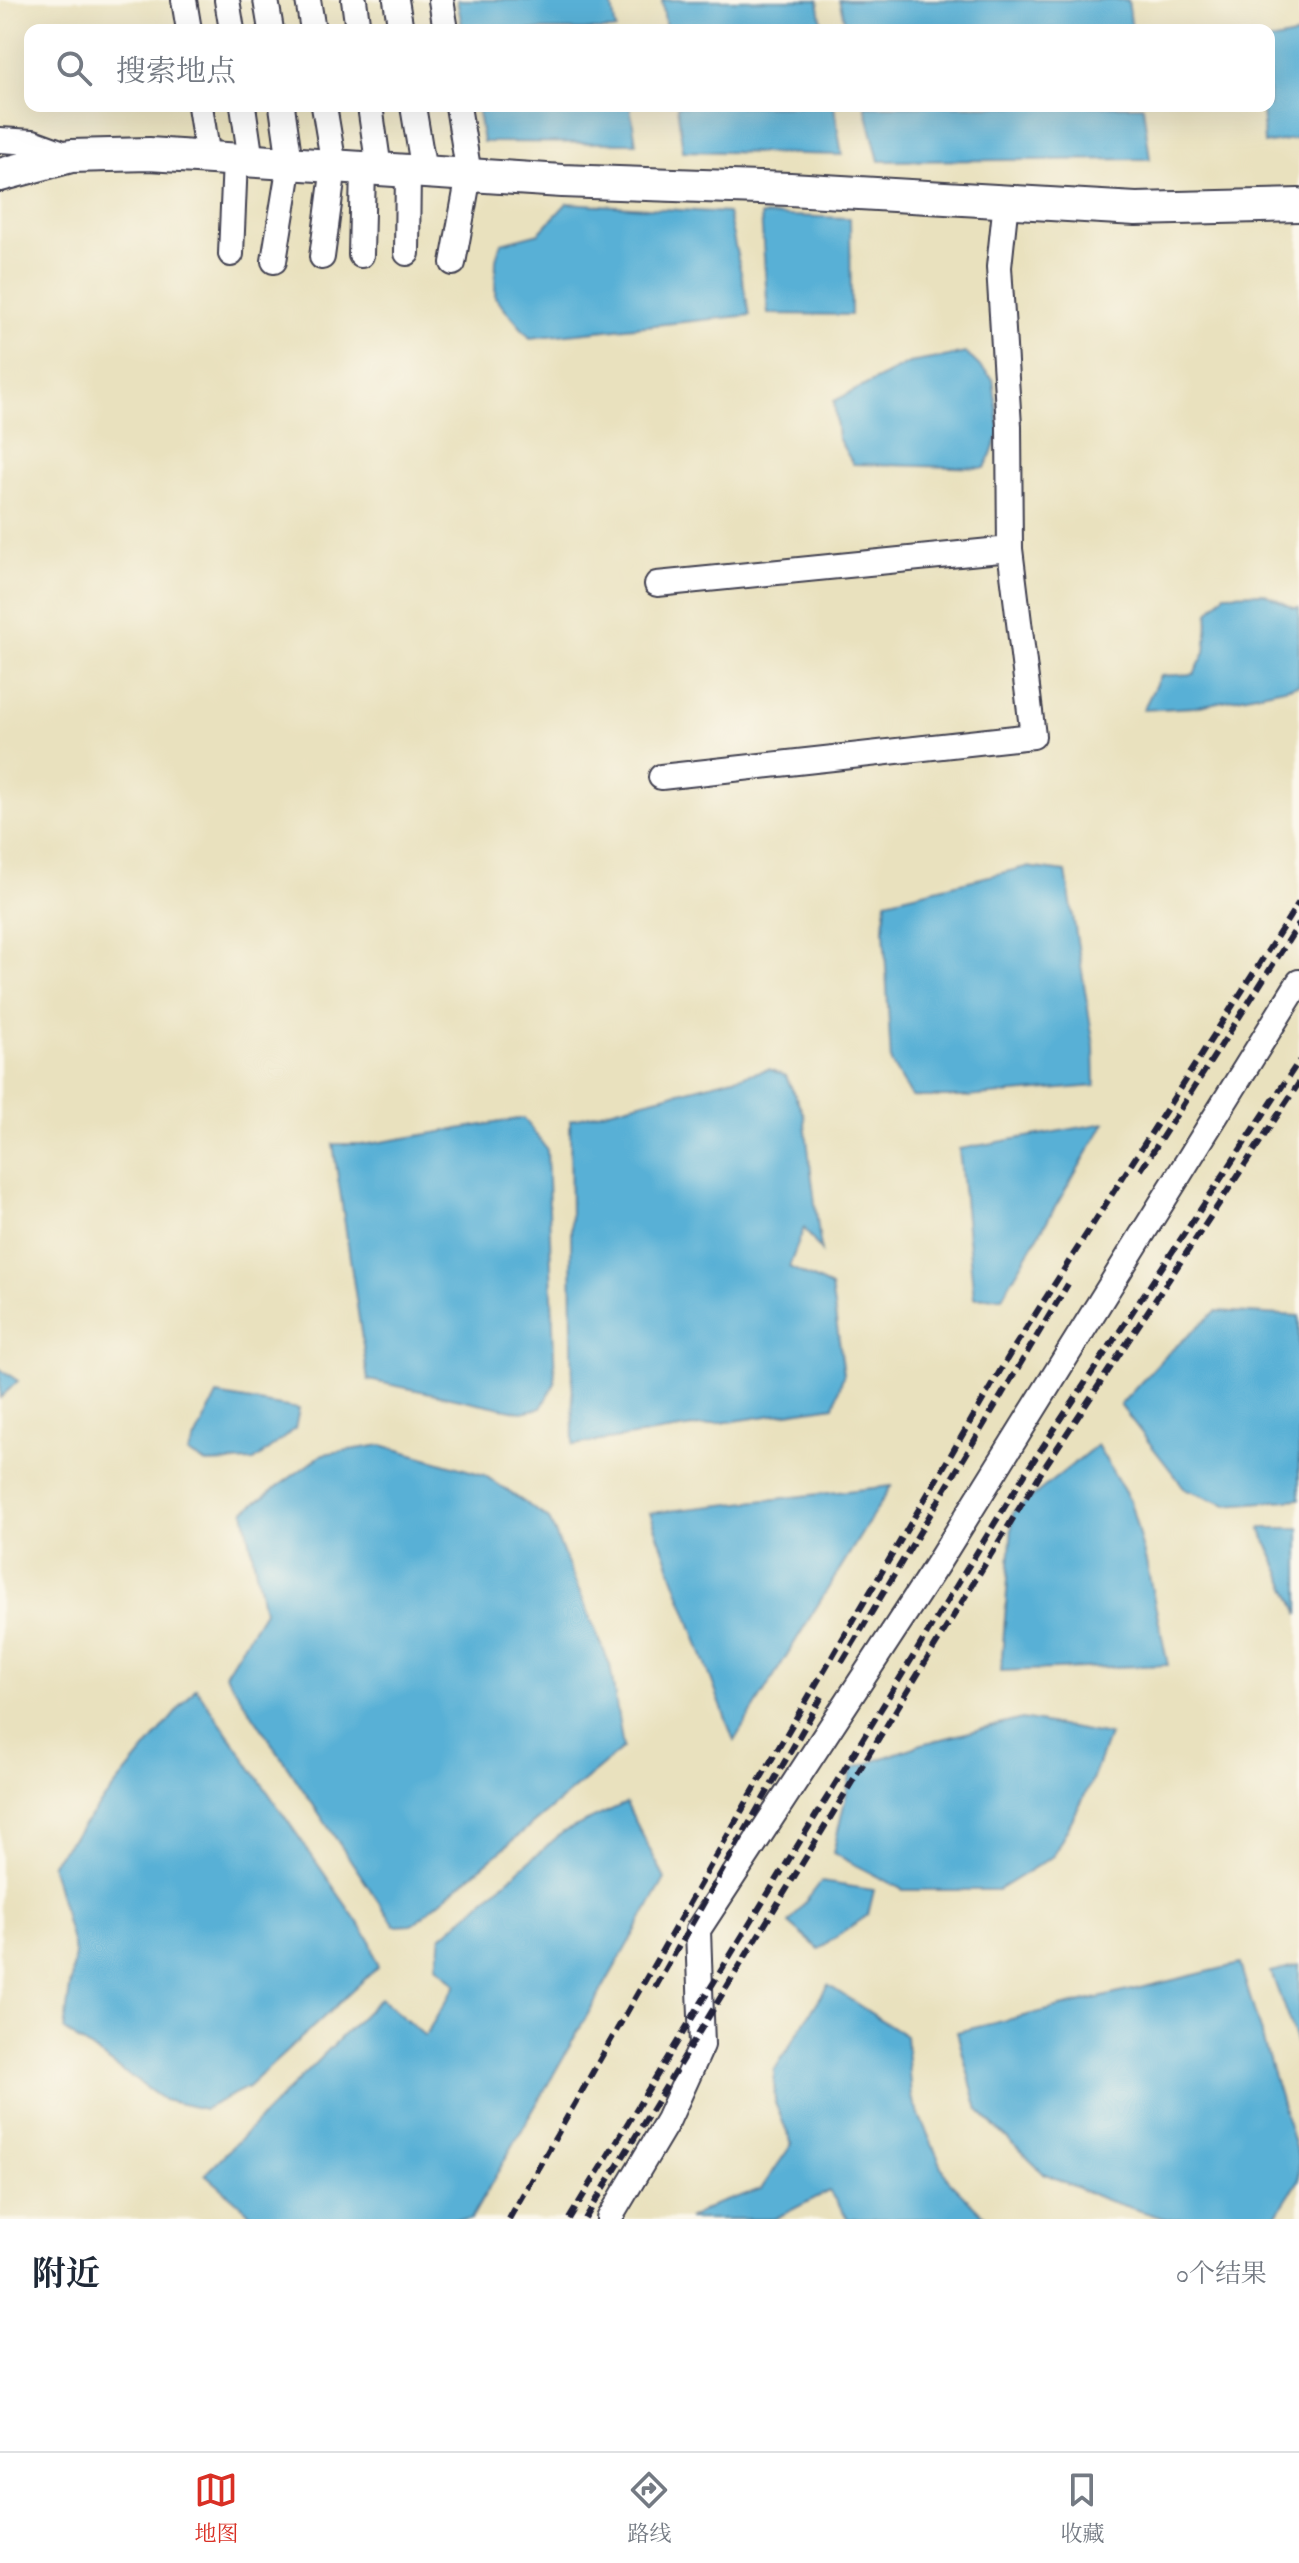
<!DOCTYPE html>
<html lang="zh">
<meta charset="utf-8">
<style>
body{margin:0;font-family:"IM FELL Double Pica","Noto Serif SC",serif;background:#f6f6f7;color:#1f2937}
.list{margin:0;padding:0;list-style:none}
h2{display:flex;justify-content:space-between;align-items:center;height:104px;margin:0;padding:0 32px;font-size:34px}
h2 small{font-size:26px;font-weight:400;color:#747a83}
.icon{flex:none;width:44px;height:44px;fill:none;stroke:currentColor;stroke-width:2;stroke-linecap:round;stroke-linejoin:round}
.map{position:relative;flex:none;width:1299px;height:2219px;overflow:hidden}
.search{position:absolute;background:#fff;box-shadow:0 8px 32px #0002;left:24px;right:24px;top:24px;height:88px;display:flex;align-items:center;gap:20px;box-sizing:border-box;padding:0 28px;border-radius:16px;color:#747a83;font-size:30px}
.sheet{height:232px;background:#fff}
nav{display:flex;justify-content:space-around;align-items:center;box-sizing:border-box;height:112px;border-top:2px solid #e0e1e3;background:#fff;font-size:22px;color:#747a83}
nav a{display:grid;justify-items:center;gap:4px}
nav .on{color:#d93025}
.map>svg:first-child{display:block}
.water{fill:#59b0d6;stroke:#3e6988;stroke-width:2}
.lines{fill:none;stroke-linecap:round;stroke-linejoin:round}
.minor-casing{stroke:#403f4f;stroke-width:28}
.major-casing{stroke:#403f4f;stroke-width:36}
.minor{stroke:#fff;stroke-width:24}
.major{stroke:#fff;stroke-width:32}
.rail{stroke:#22223b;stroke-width:6;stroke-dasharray:12 6;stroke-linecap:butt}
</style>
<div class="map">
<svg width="1299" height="2219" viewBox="0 0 1299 2219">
<rect width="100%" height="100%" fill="#fbf7ec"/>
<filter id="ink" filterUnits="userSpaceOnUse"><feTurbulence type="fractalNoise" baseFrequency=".0125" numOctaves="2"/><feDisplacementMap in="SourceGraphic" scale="16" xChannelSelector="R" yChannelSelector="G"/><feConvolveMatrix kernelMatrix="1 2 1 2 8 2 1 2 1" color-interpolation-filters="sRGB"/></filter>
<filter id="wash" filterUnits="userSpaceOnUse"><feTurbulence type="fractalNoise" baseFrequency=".006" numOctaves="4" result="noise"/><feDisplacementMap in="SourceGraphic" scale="32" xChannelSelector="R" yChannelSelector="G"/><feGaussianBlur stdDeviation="1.8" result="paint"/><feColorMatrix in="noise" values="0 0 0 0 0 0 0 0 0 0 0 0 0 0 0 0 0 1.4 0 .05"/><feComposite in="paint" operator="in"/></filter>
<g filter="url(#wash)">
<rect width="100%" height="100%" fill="#e9e1be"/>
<path class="water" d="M 457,0 L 611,0 L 616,30 L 463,30 Z
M 662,0 L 818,0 L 823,30 L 666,30 Z
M 839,0 L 1128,0 L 1132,30 L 847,30 Z
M 1299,35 L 1299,138 L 1264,144 L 1262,106 L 1269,106 L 1269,41 Z
M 477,106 L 630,106 L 636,143 L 483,142 Z
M 677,106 L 834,106 L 842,155 L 683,151 Z
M 865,106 L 1143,106 L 1150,159 L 879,161 Z
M 567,203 L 728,213 L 750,315 L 530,338 L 495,297 L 496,259 L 501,243 L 539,233 Z
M 761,215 L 850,218 L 851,315 L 768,314 Z
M 966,353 L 993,379 L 1000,433 L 985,468 L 853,464 L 838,438 L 834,401 L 909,363 Z
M 1263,593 L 1294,608 L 1299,608 L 1299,685 L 1195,707 L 1143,710 L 1160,676 L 1194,674 L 1205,653 L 1209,612 L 1225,594 Z
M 1026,867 L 1066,872 L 1094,1046 L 1095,1086 L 967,1097 L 912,1097 L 891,1063 L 884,929 L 886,901 Z
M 769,1069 L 786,1076 L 804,1115 L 821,1251 L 804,1228 L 789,1267 L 831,1287 L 844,1373 L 834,1406 L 573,1445 L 570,1120 Z
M 524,1118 L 547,1150 L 555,1383 L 541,1408 L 521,1412 L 368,1380 L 333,1144 L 369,1144 Z
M 1105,1123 L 1002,1297 L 974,1298 L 959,1149 Z
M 1216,1311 L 1299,1316 L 1299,1499 L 1227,1505 L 1186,1490 L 1120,1405 L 1164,1357 Z
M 0,1369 L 18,1381 L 0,1398 Z
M 217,1395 L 299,1409 L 295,1429 L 254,1461 L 206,1463 L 188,1453 Z
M 382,1445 L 484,1475 L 549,1519 L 610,1665 L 623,1748 L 412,1925 L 395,1926 L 225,1674 L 264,1611 L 244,1511 L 323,1454 Z
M 1097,1445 L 1130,1501 L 1146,1562 L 1168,1665 L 1001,1671 L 1013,1512 Z
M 891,1486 L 734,1741 L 650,1513 Z
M 1260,1528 L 1299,1528 L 1299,1614 Z
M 196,1688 L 370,1940 L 378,1967 L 248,2087 L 204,2109 L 164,2100 L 64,2030 L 75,1953 L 51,1864 Z
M 1022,1719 L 1109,1735 L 1090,1785 L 1053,1856 L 998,1890 L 903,1890 L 833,1853 L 852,1769 L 922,1744 Z
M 626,1803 L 665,1879 L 471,2219 L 257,2219 L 205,2174 L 380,1998 L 425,2036 L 456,1985 L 437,1966 L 441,1937 L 563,1832 Z
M 821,1882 L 874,1890 L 868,1915 L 819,1949 L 789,1923 Z
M 1240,1964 L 1299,2160 L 1299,2180 L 1274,2219 L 1166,2219 L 1103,2199 L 1043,2173 L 978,2110 L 957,2032 Z
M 1299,1965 L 1299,2049 L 1271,1972 Z
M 828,1985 L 906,2036 L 911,2097 L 948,2180 L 987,2219 L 848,2219 L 829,2191 L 774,2219 L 688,2219 L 714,2205 L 761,2189 L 792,2144 L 775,2103 L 774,2071 Z"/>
</g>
<g filter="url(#ink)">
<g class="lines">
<defs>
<path id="minor" d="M 184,0 L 189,30
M 227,0 L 232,30
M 266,0 L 271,30
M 308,0 L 313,30
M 354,0 L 358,30
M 396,0 L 401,30
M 441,0 L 446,30
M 200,106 L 208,158
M 243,106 L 251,161
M 370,106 L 379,169
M 413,106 L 424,172
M 0,140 L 33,142 L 71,156
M 407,253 L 408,171
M 231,254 L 235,160
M 361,255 L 363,168
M 322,257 L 334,166 L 324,106
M 274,261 L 290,163 L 282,106
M 453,263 L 469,175 L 458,106
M 657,584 L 1010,549
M 661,777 L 1033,736 L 1010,549 L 1009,426 L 999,267 L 1006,201
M 609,2219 L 668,2120 L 702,2045 L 698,1930 L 936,1566 L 1299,982"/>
<path id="major" d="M 0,175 L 71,156 L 149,154 L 562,181 L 790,189 L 1136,209 L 1299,205"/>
</defs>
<use href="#minor" class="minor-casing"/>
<use href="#major" class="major-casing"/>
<use href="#minor" class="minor"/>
<use href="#major" class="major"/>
<path class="rail" d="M 1141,1170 L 1299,924
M 842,1662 L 1068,1284
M 655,1988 L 824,1693
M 509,2219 L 749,1798 L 1013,1349 L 1299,902
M 569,2219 L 1026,1472 L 1299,1061
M 585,2219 L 1042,1471 L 1299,1083"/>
</g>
</g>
</svg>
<div class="search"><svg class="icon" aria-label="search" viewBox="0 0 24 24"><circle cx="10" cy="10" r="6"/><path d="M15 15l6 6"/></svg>搜索地点</div>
</div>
<section class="sheet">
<h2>附近<small>0个结果</small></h2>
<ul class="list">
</ul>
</section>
<nav>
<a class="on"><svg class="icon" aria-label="map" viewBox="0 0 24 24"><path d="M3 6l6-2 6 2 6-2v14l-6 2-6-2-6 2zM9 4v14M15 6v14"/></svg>地图</a>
<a><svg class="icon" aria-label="directions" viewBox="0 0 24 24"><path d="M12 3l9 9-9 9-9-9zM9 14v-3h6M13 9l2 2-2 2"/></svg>路线</a>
<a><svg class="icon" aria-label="saved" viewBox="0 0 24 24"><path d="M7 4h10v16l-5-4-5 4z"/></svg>收藏</a>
</nav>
